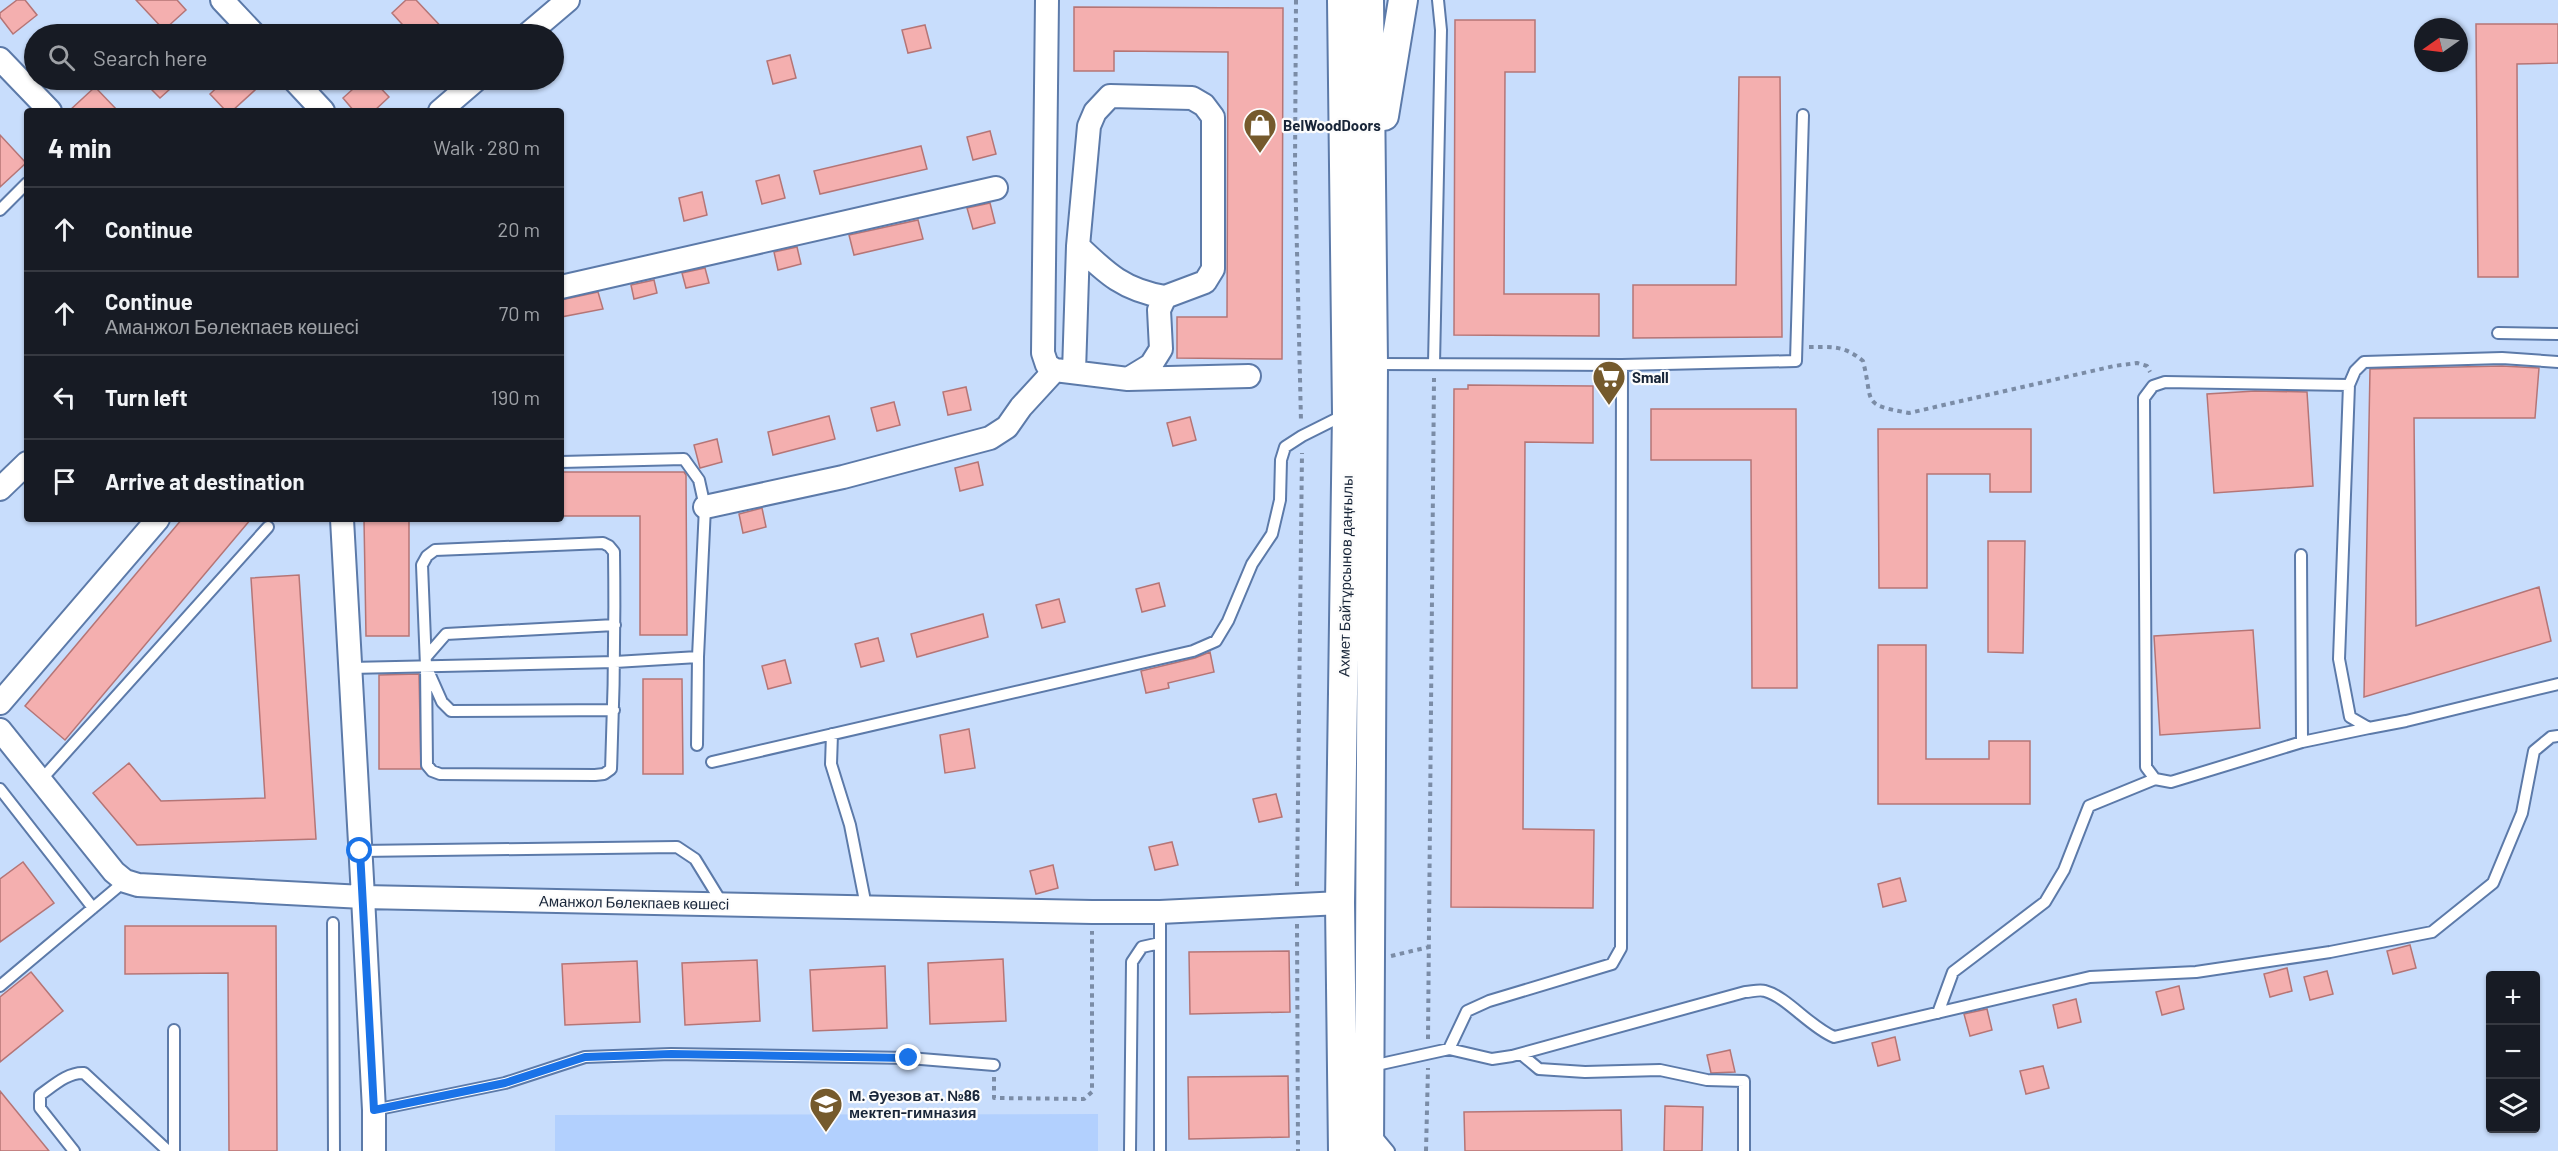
<!DOCTYPE html>
<meta charset="utf-8">
<style>
body{margin:0;font-family:Barlow,sans-serif;background:#242831;color:#f1f3f6}
.controls{position:absolute;right:18px;bottom:18px;display:grid;overflow:hidden;border-radius:6px;box-shadow:0 2px 4px #0004}
.controls button{width:54px;height:54px;display:grid;place-items:center;padding:0;border:0;border-bottom:2px solid #363941;background:#171b24;color:#f1f3f6;font:30px sans-serif}
.compass{position:absolute;left:2414px;top:18px;width:54px;height:54px;border-radius:50%;background:#171b24;box-shadow:0 2px 4px #0004;rotate:256deg}
.stop{position:absolute;width:18px;height:18px;margin:-14px;border:4px solid #1a73e8;border-radius:50%;background:#fff}
.stop.end{background:#1a73e8;border-color:#fff;box-shadow:0 2px 6px #0008}
.list{margin:0;padding:0;list-style:none}
h2{display:flex;justify-content:space-between;align-items:center;height:78px;margin:0;padding:0 24px;font-size:26px}
h2 small{font-size:20px;font-weight:400;color:#9ea1a6}
.list li{display:grid;grid-template-columns:39px 1fr auto;gap:18px;align-items:center;box-sizing:border-box;height:84px;padding:0 24px;border-top:2px solid #363941}
.list b{display:block;font-size:22px;white-space:nowrap}
.list p{margin:0;font-size:20px;white-space:nowrap;color:#9ea1a6}
.list em{font-size:20px;font-style:normal;color:#9ea1a6}
.icon{flex:none;width:33px;height:33px;fill:none;stroke:currentColor;stroke-width:2;stroke-linecap:round;stroke-linejoin:round}
.map{position:relative;flex:none;width:2558px;height:1151px;overflow:hidden}
.search{position:absolute;background:#171b24;box-shadow:0 2px 4px #0004;left:24px;top:24px;width:540px;height:66px;display:flex;align-items:center;gap:15px;box-sizing:border-box;padding:0 21px;border-radius:33px;color:#9ea1a6;font-size:22px}
.panel{position:absolute;background:#171b24;box-shadow:0 2px 4px #0004;left:24px;top:108px;width:540px;height:414px;border-radius:6px}
.map>svg:first-child{display:block}
.built{fill:#b2d0fe}
.building{fill:#f4afaf;stroke:#b57576;stroke-width:1.5}
.lines{fill:none;stroke-linecap:round;stroke-linejoin:round}
.service-casing{stroke:#5c7aa9;stroke-width:14}
.minor-casing{stroke:#5c7aa9;stroke-width:26}
.tertiary-casing{stroke:#5c7aa9;stroke-width:32}
.path{stroke:#7b8ca6;stroke-width:4;stroke-dasharray:4.5 4.5;stroke-linecap:butt}
.service{stroke:#fff;stroke-width:10}
.minor{stroke:#fff;stroke-width:22}
.tertiary{stroke:#fff;stroke-width:28}
.route{stroke:#1a73e8;stroke-width:8}
.labels{text-anchor:middle;dominant-baseline:central;stroke-width:4.5;stroke-linejoin:round;paint-order:stroke}
.poi-label{font-size:15px;font-weight:bold;fill:#182538;stroke:#fcfcfc;text-anchor:start}
.street-label{font-size:15px;fill:#182538;stroke:#fcfcfc}
</style>
<div class="map">
<svg width="2558" height="1151" viewBox="0 0 2558 1151">
<rect width="100%" height="100%" fill="#c8ddfc"/>
<path class="built" d="M 1098,1114 L 1098,1151 L 555,1151 L 555,1115 Z"/>
<path class="building" d="M 17,0 L 25,0 L 37,15 L 13,34 L 0,17 L 0,13 Z
M 136,0 L 177,0 L 186,10 L 164,30 Z
M 406,0 L 416,0 L 448,34 L 411,34 L 392,13 Z
M 1074,7 L 1283,8 L 1282,359 L 1177,358 L 1177,317 L 1227,317 L 1228,52 L 1114,51 L 1114,71 L 1074,71 Z
M 1455,20 L 1535,20 L 1535,72 L 1505,72 L 1504,294 L 1599,294 L 1599,336 L 1454,335 Z
M 2476,24 L 2558,24 L 2558,63 L 2517,64 L 2518,277 L 2478,277 Z
M 925,25 L 931,48 L 908,53 L 902,30 Z
M 790,55 L 796,78 L 773,84 L 767,61 Z
M 1739,77 L 1780,77 L 1782,337 L 1633,338 L 1633,285 L 1736,285 Z
M 142,80 L 180,80 L 160,98 Z
M 225,80 L 266,80 L 232,111 L 226,111 L 210,94 Z
M 363,80 L 373,80 L 389,97 L 374,111 L 354,111 L 343,98 Z
M 95,87 L 118,111 L 69,111 Z
M 990,131 L 996,154 L 973,160 L 967,137 Z
M 0,135 L 26,163 L 0,187 Z
M 921,146 L 927,169 L 820,194 L 814,171 Z
M 779,175 L 785,198 L 762,204 L 756,181 Z
M 702,192 L 707,215 L 684,221 L 679,198 Z
M 990,203 L 995,223 L 973,229 L 967,208 Z
M 918,220 L 923,239 L 854,255 L 849,235 Z
M 797,247 L 801,264 L 778,270 L 774,252 Z
M 705,268 L 709,283 L 686,288 L 682,273 Z
M 654,280 L 657,293 L 634,299 L 631,285 Z
M 598,292 L 603,309 L 561,317 L 561,300 Z
M 2502,366 L 2539,368 L 2535,418 L 2414,418 L 2416,626 L 2539,587 L 2551,641 L 2364,697 L 2370,369 Z
M 1468,385 L 1593,386 L 1593,443 L 1525,442 L 1523,829 L 1594,830 L 1593,908 L 1451,907 L 1454,389 L 1468,389 Z
M 966,387 L 971,410 L 948,415 L 943,392 Z
M 2255,391 L 2307,392 L 2313,486 L 2214,493 L 2207,394 Z
M 894,402 L 900,425 L 877,431 L 871,408 Z
M 1651,409 L 1796,409 L 1797,688 L 1752,688 L 1751,460 L 1651,460 Z
M 829,416 L 835,439 L 773,455 L 768,432 Z
M 1190,417 L 1196,440 L 1173,446 L 1167,423 Z
M 1878,429 L 2031,429 L 2031,492 L 1990,492 L 1990,474 L 1927,474 L 1927,588 L 1879,588 Z
M 717,439 L 722,462 L 700,468 L 694,445 Z
M 978,462 L 983,485 L 960,491 L 955,468 Z
M 561,472 L 684,472 L 686,475 L 687,635 L 640,635 L 640,516 L 561,516 Z
M 762,508 L 766,527 L 743,533 L 739,514 Z
M 182,519 L 251,519 L 65,740 L 25,706 Z
M 364,519 L 409,519 L 409,636 L 366,636 Z
M 1988,541 L 2025,541 L 2023,653 L 1988,652 Z
M 299,575 L 316,839 L 137,845 L 93,793 L 129,763 L 161,801 L 265,798 L 251,578 Z
M 1159,583 L 1165,606 L 1142,612 L 1136,589 Z
M 1059,599 L 1065,622 L 1042,628 L 1036,605 Z
M 983,614 L 988,637 L 917,657 L 911,634 Z
M 2253,630 L 2260,728 L 2160,735 L 2154,636 Z
M 878,638 L 884,661 L 861,667 L 855,644 Z
M 1878,645 L 1926,645 L 1926,759 L 1989,759 L 1989,741 L 2030,741 L 2030,804 L 1878,804 Z
M 1210,652 L 1214,672 L 1168,683 L 1169,688 L 1146,693 L 1141,671 L 1195,658 Z
M 785,660 L 791,683 L 768,689 L 762,666 Z
M 419,674 L 421,769 L 379,769 L 379,675 Z
M 643,679 L 682,679 L 683,774 L 643,774 Z
M 969,729 L 975,768 L 945,773 L 940,735 Z
M 1276,794 L 1282,817 L 1259,822 L 1253,799 Z
M 1172,842 L 1178,865 L 1155,870 L 1149,847 Z
M 23,862 L 54,903 L 0,942 L 0,879 Z
M 1053,865 L 1058,888 L 1036,894 L 1030,871 Z
M 1900,878 L 1906,901 L 1883,907 L 1878,884 Z
M 125,926 L 276,926 L 277,1151 L 229,1151 L 228,973 L 125,974 Z
M 2410,945 L 2416,968 L 2393,974 L 2387,951 Z
M 1289,951 L 1290,1012 L 1190,1014 L 1189,952 Z
M 1003,959 L 1006,1021 L 930,1024 L 928,963 Z
M 757,960 L 760,1021 L 685,1025 L 682,963 Z
M 637,961 L 640,1022 L 565,1025 L 562,964 Z
M 885,966 L 887,1028 L 813,1031 L 810,970 Z
M 2287,968 L 2292,991 L 2270,997 L 2264,974 Z
M 2327,971 L 2333,994 L 2310,1000 L 2304,977 Z
M 31,972 L 63,1011 L 0,1062 L 0,997 Z
M 2179,986 L 2184,1009 L 2162,1015 L 2156,992 Z
M 2076,999 L 2081,1022 L 2058,1028 L 2053,1005 Z
M 1987,1009 L 1992,1030 L 1970,1036 L 1964,1014 Z
M 1895,1037 L 1900,1060 L 1878,1066 L 1872,1043 Z
M 1730,1050 L 1735,1072 L 1711,1073 L 1707,1055 Z
M 2043,1066 L 2049,1088 L 2026,1094 L 2020,1071 Z
M 1288,1076 L 1289,1137 L 1189,1139 L 1188,1077 Z
M 0,1091 L 49,1151 L 0,1151 Z
M 1665,1106 L 1703,1107 L 1702,1151 L 1664,1151 Z
M 1621,1110 L 1622,1151 L 1465,1151 L 1464,1112 Z"/>
<g class="lines">
<defs>
<path id="service" d="M 0,210 L 27,183
M 2498,333 L 2558,334
M 2558,362 L 2502,358 L 2364,362 L 2355,371 L 2349,385 L 2339,659 L 2350,717 L 2369,728 L 2406,721 L 2558,684
M 1374,364 L 1622,365 L 1621,948 L 1612,964 L 1489,1001 L 1467,1011 L 1449,1049
M 1434,364 L 1441,30 L 1438,0
M 1622,365 L 1796,361 L 1803,115
M 2349,385 L 2165,382 L 2153,386 L 2144,398 L 2146,767 L 2155,779 L 2171,782 L 2302,742 L 2369,728
M 561,462 L 684,459 L 699,480 L 705,507 L 698,657 L 697,745
M 2301,555 L 2302,742
M 426,657 L 446,634 L 615,625
M 426,666 L 427,765 L 432,771 L 440,774 L 595,775 L 604,774 L 611,769 C 614,697 615,625 614,552 L 609,546 L 603,543 L 435,550 L 427,556 L 422,565 L 426,666 L 442,702 L 451,711 L 614,710
M 350,668 L 615,662 L 698,657
M 832,734 L 831,764 L 850,825 L 866,906
M 712,762 L 1193,651 L 1216,641 L 1228,621 L 1252,564 L 1272,534 L 1280,500 L 1281,460 L 1285,447 L 1302,436 L 1346,414
M 41,780 L 268,527
M 0,789 L 93,908
M 360,851 L 677,847 L 695,859 L 722,903
M 1160,912 L 1160,1151
M 333,923 L 334,1151
M 0,986 L 125,881
M 1938,1013 L 1953,972 L 2045,902 L 2064,870 L 2089,806 L 2155,779
M 174,1030 L 174,1151
M 1521,1054 L 1539,1069 L 1585,1072 L 1660,1070 L 1707,1080 L 1744,1081 L 1744,1151
M 1372,1066 L 1449,1049 L 1492,1059 L 1512,1056 L 1745,992 C 1751,992 1759,989 1765,991 C 1787,997 1810,1027 1834,1037 L 2090,977 L 2196,972 L 2330,952 L 2432,932 L 2493,883 L 2522,813 L 2534,751 L 2551,737 L 2558,736
M 374,1110 L 505,1083 L 585,1057 L 671,1054 L 909,1058 L 994,1065
M 1374,1133 L 1389,1151
M 74,1151 L 40,1108 L 40,1095 C 53,1086 68,1072 84,1073 L 168,1151
M 1130,1151 L 1132,962 L 1142,947 L 1160,943"/>
<path id="minor" d="M 222,0 L 254,34
M 1047,0 L 1043,353 L 1047,365 L 1055,370 L 1128,379 L 1249,376
M 528,34 L 568,0
M 0,59 L 50,111
M 294,80 L 323,111
M 440,111 L 476,80
M 1078,246 C 1107,274 1124,290 1165,297
M 561,287 L 996,188
M 1074,372 L 1078,246 L 1089,126 L 1095,112 L 1110,96 L 1192,98 L 1204,105 L 1213,117 L 1213,269 L 1205,282 L 1165,297 L 1159,310 L 1161,349 L 1151,365 L 1128,379
M 0,489 L 27,463
M 705,507 L 843,477 L 990,438 L 1007,427 L 1021,407 L 1055,370
M 0,703 L 158,519
M 0,730 L 114,872 L 125,881 L 138,885 L 363,897 L 342,519
M 374,1151 L 374,1110 L 363,897 L 1092,912 L 1160,912 L 1340,903"/>
<path id="tertiary" d="M 1342,0 L 1347,413 L 1340,903 L 1343,1151
M 1369,0 L 1373,364 L 1369,1151
M 1384,116 L 1403,0"/>
</defs>
<use href="#service" class="service-casing"/>
<use href="#minor" class="minor-casing"/>
<use href="#tertiary" class="tertiary-casing"/>
<path class="path" d="M 1296,0 L 1295,166 L 1301,421
M 1809,347 C 1832,347 1844,345 1863,361 C 1874,404 1860,404 1909,413 L 2114,366 L 2137,363 L 2147,366 L 2150,372
M 1297,886 L 1302,453
M 1297,924 L 1298,1151
M 1391,956 L 1429,947
M 1428,1039 L 1434,378
M 994,1077 L 994,1098 L 1084,1099 L 1092,1092 L 1092,931
M 1426,1151 L 1428,1068"/>
<use href="#service" class="service"/>
<use href="#minor" class="minor"/>
<use href="#tertiary" class="tertiary"/>
</g>
<g class="lines">
<path class="route" d="M 360,851 L 374,1110 L 505,1083 L 585,1057 L 671,1054 L 909,1058"/>
</g>
<defs>
<symbol id="shop-pin" viewBox="-11 -11 22 30"><path d="M0 17L-7.5 6A9.5 9.5 0 1 1 7.5 6Z" fill="#755a2c" stroke="#fcfcfc"/><path d="M-5-2.5h2.3a2.7 3.5 0 0 1 5.4 0H5L5.5 6h-11ZM-1.5-2.5h3a1.5 2.3 0 0 0-3 0Z" fill="#fff"/></symbol>
<symbol id="supermarket-pin" viewBox="-11 -11 22 30"><path d="M0 17L-7.5 6A9.5 9.5 0 1 1 7.5 6Z" fill="#755a2c" stroke="#fcfcfc"/><path d="M-6-5.5h2.5l.6 2H6L4.5 2H-2.5L-4.4-4H-6ZM-1.5 3.2a1.3 1.3 0 1 0 .1 0ZM3 3.2a1.3 1.3 0 1 0 .1 0Z" fill="#fff"/></symbol>
<symbol id="school-pin" viewBox="-11 -11 22 30"><path d="M0 17L-7.5 6A9.5 9.5 0 1 1 7.5 6Z" fill="#755a2c" stroke="#fcfcfc"/><path d="M0-5L7-2L0 1L-7-2ZM-4 1L0 2.5L4 1V4Q0 6-4 4Z" fill="#fff"/></symbol>
</defs>
<g fill-rule="evenodd">
<use href="#shop-pin" x="1241" y="106" width="38" height="52"/>
<use href="#supermarket-pin" x="1590" y="358" width="38" height="52"/>
<use href="#school-pin" x="807" y="1085" width="38" height="52"/>
</g>
<g class="labels">
<g class="poi-label">
<text x="1283" y="125">BelWoodDoors</text>
<text x="1632" y="377">Small</text>
<text x="849" y="1095">М. Әуезов ат. №86<tspan x="849" dy="17">мектеп-гимназия</tspan></text>
</g>
<g class="street-label">
<text transform="translate(1345 576) rotate(-89)">Ахмет Байтұрсынов даңғылы</text>
<text transform="translate(634 902) rotate(1)">Аманжол Бөлекпаев көшесі</text>
</g>
</g>
</svg>
<div class="controls">
<button>+</button>
<button>−</button>
<button><svg class="icon" aria-label="layers" viewBox="0 0 24 24"><path d="M12 4l9 5-9 5-9-5zM3 14l9 5 9-5"/></svg></button>
</div>
<svg class="compass" viewBox="-18 -18 36 36"><path d="M0-13l5 13h-10z" fill="#e53935"/><path d="M0 13l5-13h-10z" fill="#9ea1a6"/></svg>
<div class="stop" style="left:360px;top:851px"></div>
<div class="stop end" style="left:909px;top:1058px"></div>
<div class="search"><svg class="icon" aria-label="search" viewBox="0 0 24 24"><circle cx="10" cy="10" r="6"/><path d="M15 15l6 6"/></svg>Search here</div>
<section class="panel">
<h2>4 min<small>Walk · 280 m</small></h2>
<ul class="list">
<li><svg class="icon" aria-label="ahead" viewBox="0 0 24 24"><path d="M12 20V5M6 11l6-6 6 6"/></svg><div><b>Continue</b></div><em>20 m</em></li>
<li><svg class="icon" aria-label="ahead" viewBox="0 0 24 24"><path d="M12 20V5M6 11l6-6 6 6"/></svg><div><b>Continue</b><p>Аманжол Бөлекпаев көшесі</p></div><em>70 m</em></li>
<li><svg class="icon" aria-label="left" viewBox="0 0 24 24"><path d="M17 20v-9H6M10 6l-5 5 5 5"/></svg><div><b>Turn left</b></div><em>190 m</em></li>
<li><svg class="icon" aria-label="arrive" viewBox="0 0 24 24"><path d="M6 21V4h12l-3 4 3 4H6"/></svg><div><b>Arrive at destination</b></div></li>
</ul>
</section>
</div>
